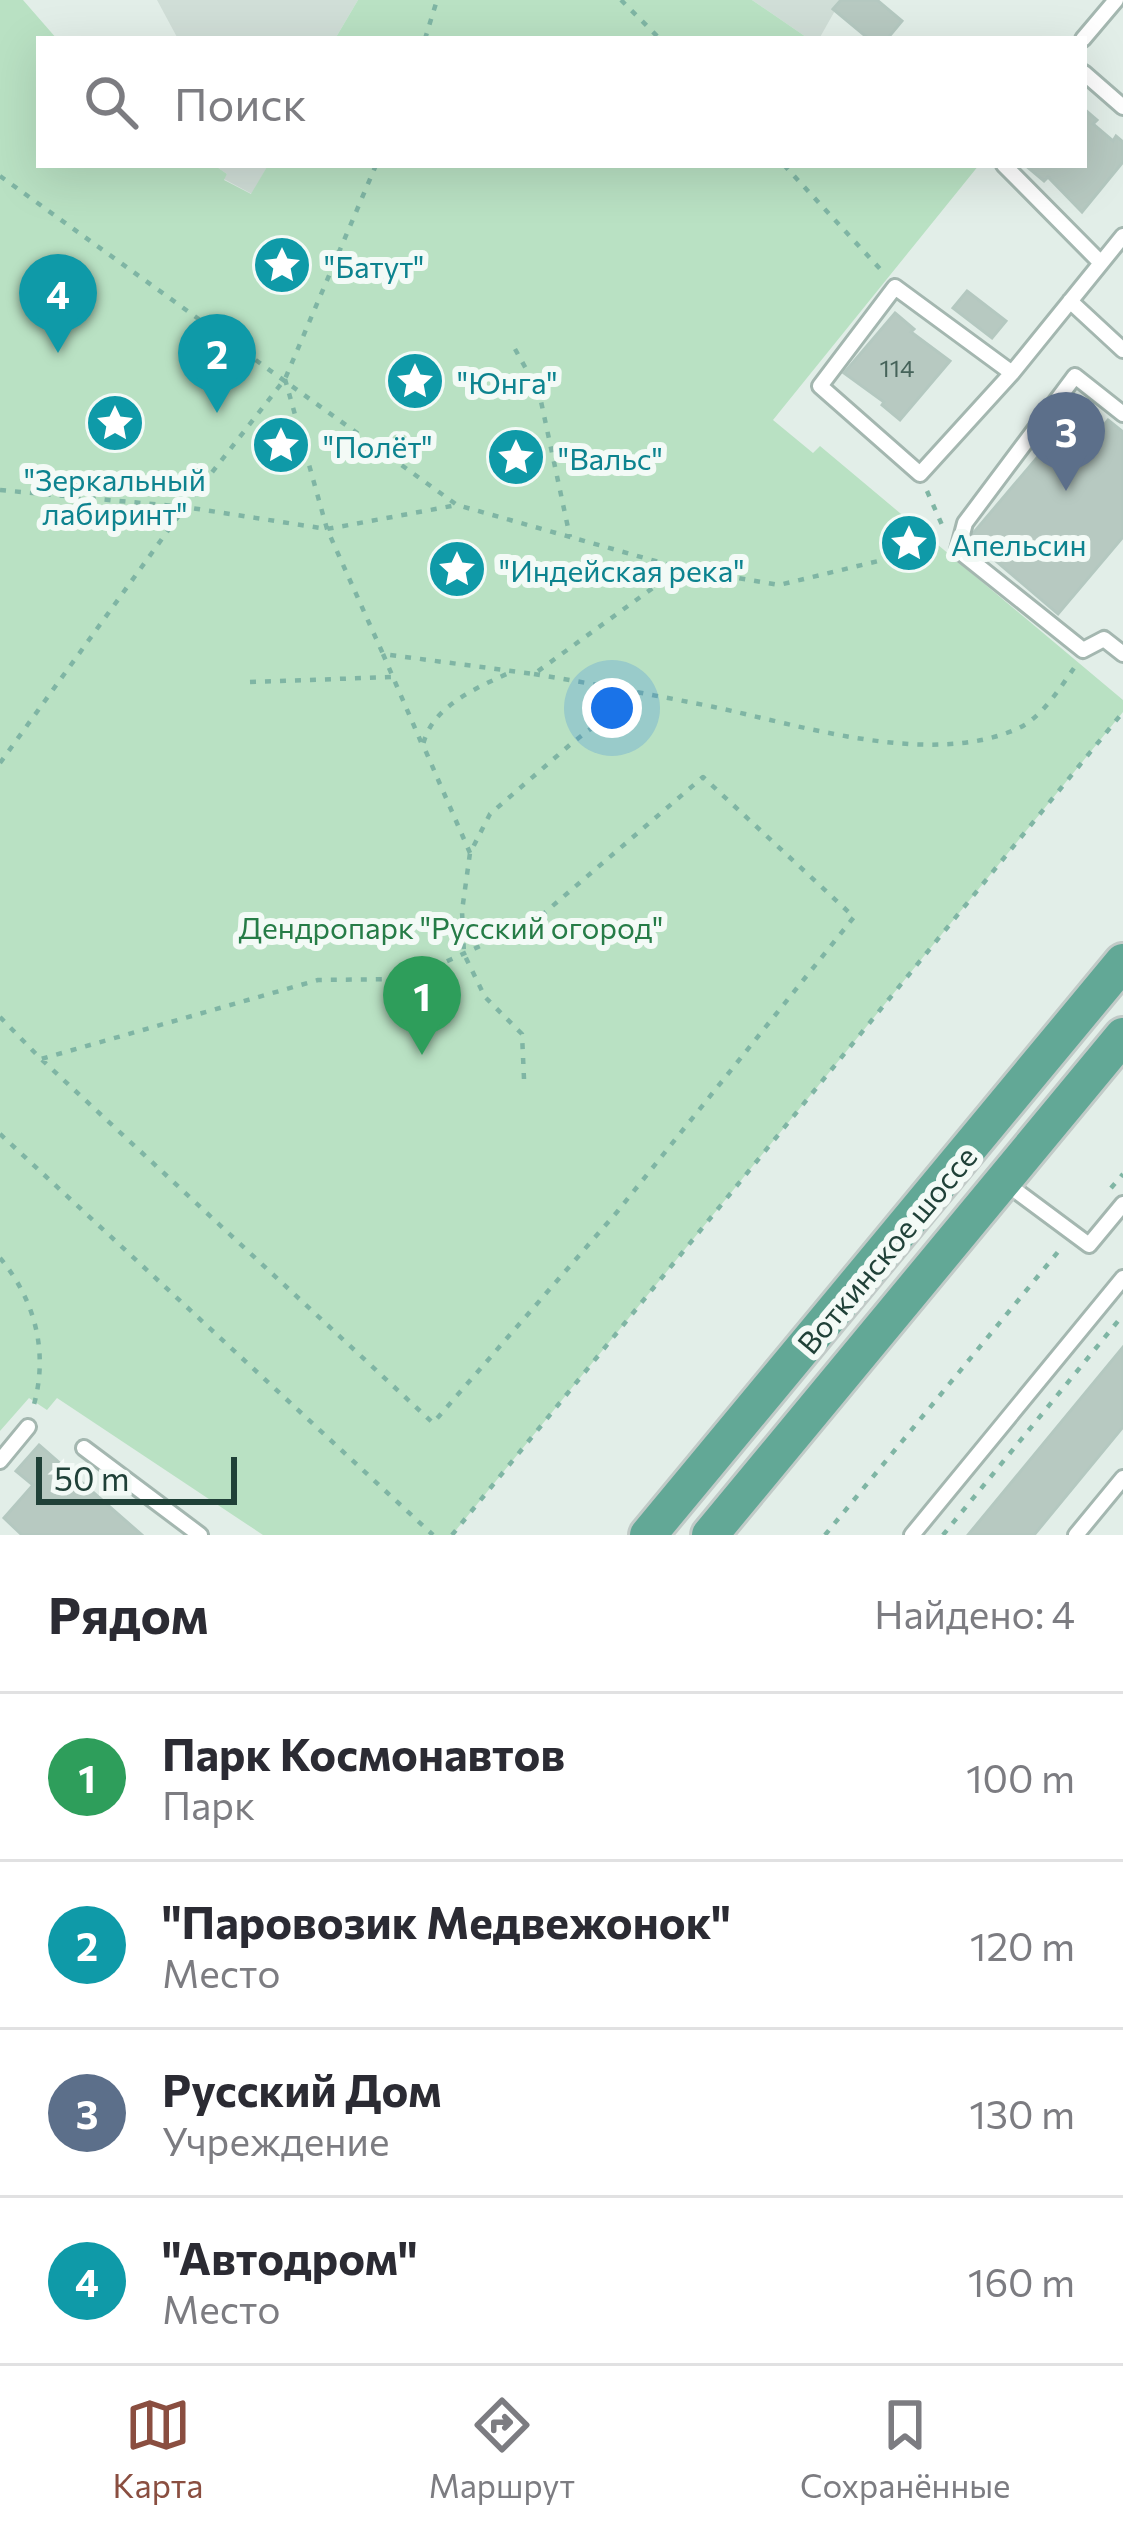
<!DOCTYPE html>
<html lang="ru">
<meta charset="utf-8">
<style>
body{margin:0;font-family:Commissioner,sans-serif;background:#f2f2f3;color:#2b2b33}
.scale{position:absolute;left:36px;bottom:30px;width:201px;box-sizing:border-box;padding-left:12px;border:6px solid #204138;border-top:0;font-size:33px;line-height:42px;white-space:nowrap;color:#204138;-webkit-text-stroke:9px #f3faf6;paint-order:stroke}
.you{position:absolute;left:612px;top:708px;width:42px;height:42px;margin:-30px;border:9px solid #fff;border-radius:50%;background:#1a73e8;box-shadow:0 0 0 18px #1a73e833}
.badge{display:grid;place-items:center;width:78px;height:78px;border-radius:50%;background:#8a4e40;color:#fff;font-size:39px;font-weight:700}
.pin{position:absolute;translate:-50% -99px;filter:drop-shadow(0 3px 6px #0008)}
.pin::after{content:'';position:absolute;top:63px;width:42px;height:36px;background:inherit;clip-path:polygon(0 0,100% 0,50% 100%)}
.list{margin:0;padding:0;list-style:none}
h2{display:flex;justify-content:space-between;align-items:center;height:156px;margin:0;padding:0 48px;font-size:51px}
h2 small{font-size:39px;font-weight:400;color:#7c7c81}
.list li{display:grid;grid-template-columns:78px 1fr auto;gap:36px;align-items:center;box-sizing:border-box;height:168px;padding:0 48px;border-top:3px solid #e1e1e2}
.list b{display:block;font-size:45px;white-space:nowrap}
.list p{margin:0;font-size:39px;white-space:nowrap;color:#7c7c81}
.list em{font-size:39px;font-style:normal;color:#7c7c81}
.icon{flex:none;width:66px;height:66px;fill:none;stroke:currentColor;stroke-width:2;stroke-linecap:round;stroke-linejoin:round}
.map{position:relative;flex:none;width:1123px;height:1535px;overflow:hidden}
.search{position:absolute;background:#fff;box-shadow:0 12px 48px #0002;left:36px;right:36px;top:36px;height:132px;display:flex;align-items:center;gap:30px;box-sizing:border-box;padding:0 42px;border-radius:0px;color:#7c7c81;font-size:45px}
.sheet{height:828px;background:#fff}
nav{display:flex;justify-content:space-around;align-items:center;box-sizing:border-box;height:168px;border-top:3px solid #e1e1e2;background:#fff;font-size:33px;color:#7c7c81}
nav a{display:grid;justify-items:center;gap:6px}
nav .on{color:#8a4e40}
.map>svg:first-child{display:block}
.built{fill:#d0ded7}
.green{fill:#b9e1c3}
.building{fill:#b7c9c1;stroke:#b4c8c0;stroke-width:3}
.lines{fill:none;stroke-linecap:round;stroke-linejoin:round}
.service-casing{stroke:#a4b7b0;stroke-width:20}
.primary-casing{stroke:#c1cac7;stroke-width:42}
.path{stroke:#7fb5a4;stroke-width:4.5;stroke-dasharray:6 9;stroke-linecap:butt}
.service{stroke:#fff;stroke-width:14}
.primary{stroke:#62a896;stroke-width:36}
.labels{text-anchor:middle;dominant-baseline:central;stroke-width:12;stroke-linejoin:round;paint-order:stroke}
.number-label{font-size:24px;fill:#46635a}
.culture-label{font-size:30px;fill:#0d838f;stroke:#f3faf6;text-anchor:start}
.park-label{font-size:30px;fill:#267c47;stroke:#f3faf6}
.street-label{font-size:30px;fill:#204138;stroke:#f3faf6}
</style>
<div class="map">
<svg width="1123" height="1535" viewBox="0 0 1123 1535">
<rect width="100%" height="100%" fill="#e2eee8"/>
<path class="built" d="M 157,0 L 358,0 L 335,39 L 178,39 Z
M 752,0 L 841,0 L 819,39 L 809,39 Z
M 214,165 L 268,165 L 252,194 L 224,179 L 227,174 Z"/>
<path class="green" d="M 0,0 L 23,0 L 57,39 L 39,39 L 39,165 L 214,165 L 227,174 L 224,180 L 251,194 L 268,165 L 979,165 L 773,420 L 813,453 L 820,446 L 1123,700 L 1123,712 L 452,1535 L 263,1535 L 57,1398 L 47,1410 L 29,1398 L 0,1431 Z
M 358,0 L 752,0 L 809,39 L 335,39 Z"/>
<path class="building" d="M 841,0 L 877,0 L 902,21 L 887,39 L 869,39 L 833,9 Z
M 1084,109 L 1097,120 L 1093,124 L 1113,141 L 1116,136 L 1123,142 L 1123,162 L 1082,212 L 1048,177 L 1044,181 L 1025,165 L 1084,165 Z
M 967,291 L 1006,321 L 992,338 L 953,308 Z
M 895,313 L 914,329 L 911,332 L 950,361 L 900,420 L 882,405 L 884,402 L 844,373 Z
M 1108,420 L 1123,432 L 1123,537 L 1058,614 L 969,538 L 1063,427 L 1086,446 Z
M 1123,1347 L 1123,1427 L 1034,1535 L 968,1535 Z
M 39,1445 L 142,1535 L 22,1535 L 4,1518 L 33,1485 L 16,1471 Z"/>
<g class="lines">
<defs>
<path id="service" d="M 1083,39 L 1116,0
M 1084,73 L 1123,107
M 1004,165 L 1101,263
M 1070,301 L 1123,350
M 1012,373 L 895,287 L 820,386 L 920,474 L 1012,373 L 1123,236
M 1123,414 L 1075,376 L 965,523 L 958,550 L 1083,650 L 1104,639 L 1123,654
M 1007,1184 L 1089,1245 L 1123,1204
M 84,1448 L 200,1535
M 0,1461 L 28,1427
M 912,1535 L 1123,1278
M 1076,1535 L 1123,1478"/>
<path id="primary" d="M 648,1535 L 1123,962
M 710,1535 L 1123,1036"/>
</defs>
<use href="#service" class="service-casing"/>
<use href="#primary" class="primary-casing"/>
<path class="path" d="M 621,0 L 660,39
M 425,39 L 437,0
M 784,165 L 882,271
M 0,176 L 457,505 L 680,568 L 779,585 L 924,550 L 941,550
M 515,349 L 539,392 L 570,537
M 285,379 L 327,529 L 383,654 L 534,674 L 679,569
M 0,490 L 185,507 L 327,529 L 457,505
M 927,491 L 942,525
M 383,654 L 421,742
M 534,674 C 594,684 654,695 714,707 C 803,726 932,768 1019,728 C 1042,717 1060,688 1074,668
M 250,682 L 393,677
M 0,763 L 185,507 L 285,379 L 376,165
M 470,853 L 423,745 C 432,705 479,687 513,671
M 0,1017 L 41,1059 L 433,1423 L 617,1212 L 854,917 L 703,777 L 535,921 L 408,979 L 318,980 L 41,1059
M 524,1079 L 522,1034 L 485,997 L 464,954 L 462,911 L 470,853 L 490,814 L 572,743 L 639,692
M 0,1134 L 433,1535
M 1111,1188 L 1123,1174
M 0,1258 C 36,1301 49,1354 33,1408
M 452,1535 L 1123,712
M 825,1535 L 1062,1247
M 943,1535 L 1123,1315"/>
<use href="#service" class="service"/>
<use href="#primary" class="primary"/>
</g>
<defs>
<symbol id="sight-disc" viewBox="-11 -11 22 22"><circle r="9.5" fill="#0f9aa8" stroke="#f3faf6"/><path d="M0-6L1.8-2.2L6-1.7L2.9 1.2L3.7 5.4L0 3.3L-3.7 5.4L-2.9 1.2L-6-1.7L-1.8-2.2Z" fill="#fff"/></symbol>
</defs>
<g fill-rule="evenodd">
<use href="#sight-disc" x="249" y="232" width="66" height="66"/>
<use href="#sight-disc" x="382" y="348" width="66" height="66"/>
<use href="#sight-disc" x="82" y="390" width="66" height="66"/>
<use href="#sight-disc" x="248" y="412" width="66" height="66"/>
<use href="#sight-disc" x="483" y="424" width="66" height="66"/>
<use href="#sight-disc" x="876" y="510" width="66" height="66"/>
<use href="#sight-disc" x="424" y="536" width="66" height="66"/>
</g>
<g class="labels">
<g class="number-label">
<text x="897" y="367">114</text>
</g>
<g class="culture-label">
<text x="324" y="265">"Батут"</text>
<text x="457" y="381">"Юнга"</text>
<text x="323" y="445">"Полёт"</text>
<text x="558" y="457">"Вальс"</text>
<text x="115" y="478" text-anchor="middle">"Зеркальный<tspan x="115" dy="34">лабиринт"</tspan></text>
<text x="951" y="543">Апельсин</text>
<text x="499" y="569">"Индейская река"</text>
</g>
<g class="park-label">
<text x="451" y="926">Дендропарк "Русский огород"</text>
</g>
<g class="street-label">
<text transform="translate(886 1249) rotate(-50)">Воткинское шоссе</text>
</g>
</g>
</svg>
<div class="scale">50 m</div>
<div class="you"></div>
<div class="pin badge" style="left:422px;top:1055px;background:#2e9e5b">1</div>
<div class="pin badge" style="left:217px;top:413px;background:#0f9aa8">2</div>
<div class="pin badge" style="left:1066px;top:491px;background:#5c6f8a">3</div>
<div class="pin badge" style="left:58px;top:353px;background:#0f9aa8">4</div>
<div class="search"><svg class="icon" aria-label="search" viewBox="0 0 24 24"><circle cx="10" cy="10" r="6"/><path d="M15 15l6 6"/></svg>Поиск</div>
</div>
<section class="sheet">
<h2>Рядом<small>Найдено: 4</small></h2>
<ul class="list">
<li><span class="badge" style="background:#2e9e5b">1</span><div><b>Парк Космонавтов</b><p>Парк</p></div><em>100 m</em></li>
<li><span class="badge" style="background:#0f9aa8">2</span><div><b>&quot;Паровозик Медвежонок&quot;</b><p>Место</p></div><em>120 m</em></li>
<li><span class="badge" style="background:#5c6f8a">3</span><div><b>Русский Дом</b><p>Учреждение</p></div><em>130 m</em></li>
<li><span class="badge" style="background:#0f9aa8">4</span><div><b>&quot;Автодром&quot;</b><p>Место</p></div><em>160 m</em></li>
</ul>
</section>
<nav>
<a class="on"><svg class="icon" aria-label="map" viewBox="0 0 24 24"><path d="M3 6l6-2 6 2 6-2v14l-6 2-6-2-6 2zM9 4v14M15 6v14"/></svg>Карта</a>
<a><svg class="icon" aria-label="directions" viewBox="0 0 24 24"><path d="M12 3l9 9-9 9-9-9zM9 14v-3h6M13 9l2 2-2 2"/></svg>Маршрут</a>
<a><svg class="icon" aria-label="saved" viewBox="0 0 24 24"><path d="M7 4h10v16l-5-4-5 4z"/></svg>Сохранённые</a>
</nav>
